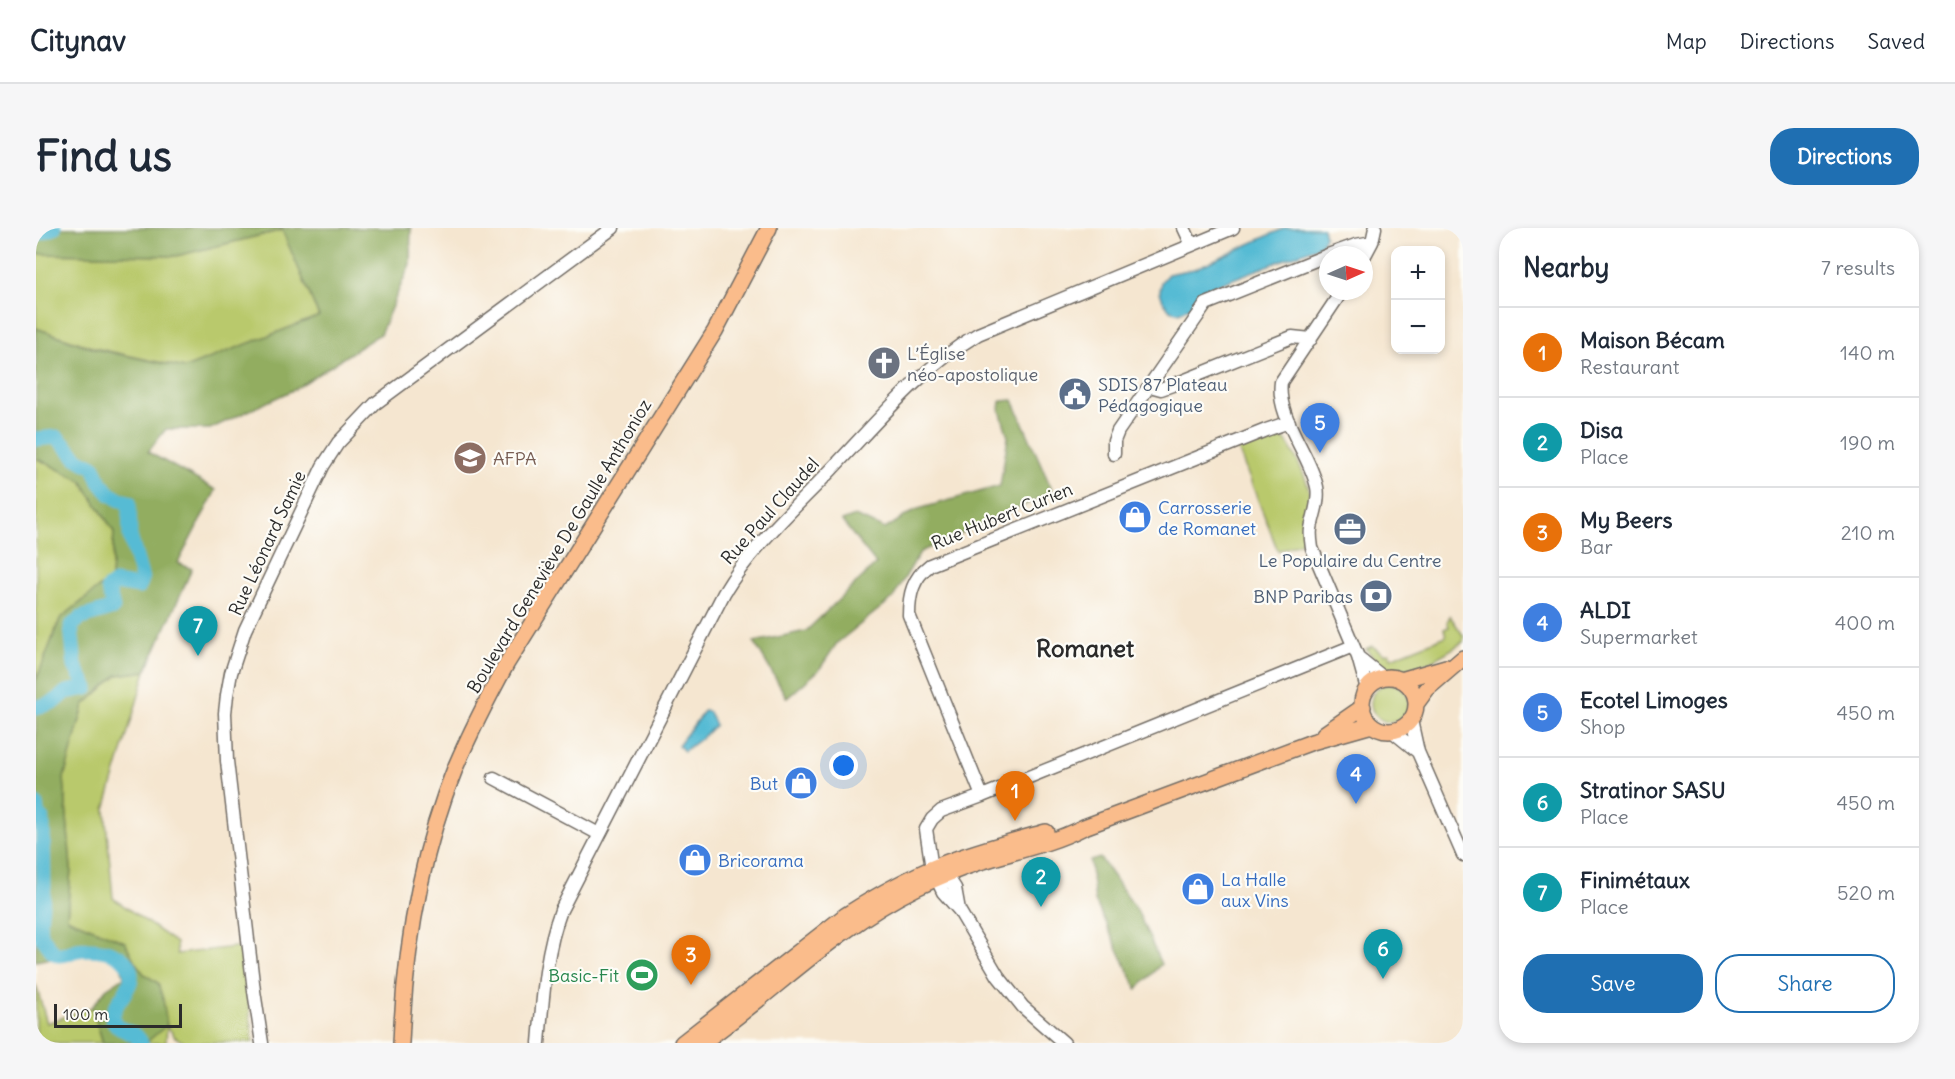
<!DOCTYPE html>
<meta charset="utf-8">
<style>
body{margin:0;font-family:Delius,sans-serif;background:#f6f6f7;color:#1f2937}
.controls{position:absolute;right:18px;top:18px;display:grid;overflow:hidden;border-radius:12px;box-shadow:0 3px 9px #0003}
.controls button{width:54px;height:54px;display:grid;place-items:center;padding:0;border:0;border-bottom:2px solid #e0e1e3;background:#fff;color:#1f2937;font:30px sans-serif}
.compass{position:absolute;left:1283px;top:18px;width:54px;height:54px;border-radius:50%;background:#fff;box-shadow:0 3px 9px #0003;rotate:87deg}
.scale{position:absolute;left:18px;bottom:15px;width:128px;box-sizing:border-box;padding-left:6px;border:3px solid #2b2b2b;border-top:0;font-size:16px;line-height:21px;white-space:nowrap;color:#2b2b2b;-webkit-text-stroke:4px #fdfcf7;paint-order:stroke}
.you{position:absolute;left:808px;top:538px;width:21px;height:21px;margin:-15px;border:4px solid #fff;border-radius:50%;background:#1a73e8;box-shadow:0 0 0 9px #1a73e833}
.badge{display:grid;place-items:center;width:39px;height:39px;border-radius:50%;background:#1f6fb2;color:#fff;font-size:20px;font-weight:700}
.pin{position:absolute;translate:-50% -50px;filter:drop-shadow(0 2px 3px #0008)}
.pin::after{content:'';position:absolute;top:32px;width:21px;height:18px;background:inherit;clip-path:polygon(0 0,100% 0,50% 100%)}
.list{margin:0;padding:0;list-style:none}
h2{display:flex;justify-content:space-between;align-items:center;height:78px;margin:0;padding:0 24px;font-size:26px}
h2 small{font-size:20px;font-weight:400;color:#747a83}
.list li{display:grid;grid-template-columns:39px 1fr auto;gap:18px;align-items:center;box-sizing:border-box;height:90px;padding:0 24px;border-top:2px solid #e0e1e3}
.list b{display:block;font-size:22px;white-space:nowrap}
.list p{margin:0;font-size:20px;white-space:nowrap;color:#747a83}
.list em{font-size:20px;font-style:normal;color:#747a83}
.actions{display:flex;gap:12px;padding:18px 24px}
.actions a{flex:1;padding:14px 0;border:2px solid #1f6fb2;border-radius:24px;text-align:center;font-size:21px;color:#1f6fb2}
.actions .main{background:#1f6fb2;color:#fff}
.map{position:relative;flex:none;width:1427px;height:815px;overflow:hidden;border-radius:24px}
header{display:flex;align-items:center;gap:36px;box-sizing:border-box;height:84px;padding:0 30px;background:#fff;border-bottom:2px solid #e0e1e3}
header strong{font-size:28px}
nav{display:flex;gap:33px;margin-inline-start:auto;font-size:21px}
.intro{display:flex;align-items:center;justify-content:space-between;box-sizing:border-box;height:144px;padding:0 36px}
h1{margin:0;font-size:42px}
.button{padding:15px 27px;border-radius:24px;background:#1f6fb2;color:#fff;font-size:21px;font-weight:700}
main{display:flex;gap:36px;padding:0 36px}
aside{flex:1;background:#fff;border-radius:24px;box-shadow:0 3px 9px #0003}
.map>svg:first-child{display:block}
.green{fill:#b9c96c;stroke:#727a4c;stroke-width:1.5}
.forest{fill:#92ad60;stroke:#5e6c46;stroke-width:1.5}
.water{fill:#56bbd4;stroke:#407380;stroke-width:1.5}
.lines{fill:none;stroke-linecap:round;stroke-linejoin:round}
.river{stroke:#56bbd4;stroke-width:15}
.minor-casing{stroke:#726c65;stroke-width:15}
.major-casing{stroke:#726c65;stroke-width:18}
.minor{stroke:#fff;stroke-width:12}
.major{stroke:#fabc8b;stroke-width:15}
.labels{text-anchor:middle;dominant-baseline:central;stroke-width:4.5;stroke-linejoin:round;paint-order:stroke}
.worship-label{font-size:18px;fill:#5b616d;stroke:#fdfcf7;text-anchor:start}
.service-label{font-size:18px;fill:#4e5e75;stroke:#fdfcf7;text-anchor:start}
.education-label{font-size:18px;fill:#785e54;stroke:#fdfcf7;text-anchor:start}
.shop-label{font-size:18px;fill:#366cbe;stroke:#fdfcf7;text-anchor:start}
.street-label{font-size:18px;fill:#2b2b2b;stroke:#fdfcf7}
.leisure-label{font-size:18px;fill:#27864d;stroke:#fdfcf7;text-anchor:end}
.district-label{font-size:24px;font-weight:bold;fill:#2b2b2b;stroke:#fdfcf7}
</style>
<header>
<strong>Citynav</strong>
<nav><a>Map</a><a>Directions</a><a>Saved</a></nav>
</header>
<div class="intro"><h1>Find us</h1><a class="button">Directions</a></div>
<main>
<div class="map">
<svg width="1427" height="815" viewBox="0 0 1427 815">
<rect width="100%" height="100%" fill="#fdfcf7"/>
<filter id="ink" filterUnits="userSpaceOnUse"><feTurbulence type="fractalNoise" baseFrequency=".0167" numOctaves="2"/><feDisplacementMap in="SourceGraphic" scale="12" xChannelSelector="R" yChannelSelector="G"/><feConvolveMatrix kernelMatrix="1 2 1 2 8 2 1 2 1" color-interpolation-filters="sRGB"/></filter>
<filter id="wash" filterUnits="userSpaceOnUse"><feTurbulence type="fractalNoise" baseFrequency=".008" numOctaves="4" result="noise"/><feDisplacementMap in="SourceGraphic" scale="24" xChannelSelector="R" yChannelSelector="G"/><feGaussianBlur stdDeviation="1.35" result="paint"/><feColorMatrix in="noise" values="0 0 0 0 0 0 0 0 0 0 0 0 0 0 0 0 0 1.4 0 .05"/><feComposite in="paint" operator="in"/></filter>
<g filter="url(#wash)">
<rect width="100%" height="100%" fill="#f5e6d0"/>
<path class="green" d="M 247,2 L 283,89 L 149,140 L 59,120 L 0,100 L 0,26 L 140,28 Z
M 1246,209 C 1256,218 1273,254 1274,268 C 1274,283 1268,299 1266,314 L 1242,323 L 1202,221 L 1222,214 Z
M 0,230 L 46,253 L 78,304 L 75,350 L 24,391 L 0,453 Z
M 1414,388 L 1427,407 L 1427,414 C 1400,431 1370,453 1338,435 L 1337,429 L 1330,421 L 1336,418 L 1348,426 L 1353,425 L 1355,430 L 1410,408 L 1408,401 L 1413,399 L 1411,394 Z
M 110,443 L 69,581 L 77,670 L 140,715 L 141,726 L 207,718 L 217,814 L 149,815 L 139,809 L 131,798 L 130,815 L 112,815 L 122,755 L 108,746 L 99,734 L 89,714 L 31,690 L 35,641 L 28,550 L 48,477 L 81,447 Z
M1335 475a19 19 0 1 1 38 0a19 19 0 1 1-38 0Z
M 0,757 L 11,795 L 56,779 L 67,815 L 0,815 Z"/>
<path class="forest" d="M 0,0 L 375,0 L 374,36 L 344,106 L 259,161 L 174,201 L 130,201 L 112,224 L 180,262 L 142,335 L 156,341 L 110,443 L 81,447 L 48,477 L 28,550 L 35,641 L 31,690 L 89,714 L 99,734 L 108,746 L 122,755 L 127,771 L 131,797 L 112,813 L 112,815 L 67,815 L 56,779 L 70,761 L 88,749 L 85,737 L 73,718 L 0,733 L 0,453 L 24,391 L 75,350 L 78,304 L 46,253 L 0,230 L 0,100 L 59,121 L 149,140 L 283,88 L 246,2 L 140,28 L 0,26 Z
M 977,172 L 1017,264 L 884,324 L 857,370 L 801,415 L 783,442 L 751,470 L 718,414 L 770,403 L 840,336 L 806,293 L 819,288 L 849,301 L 879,282 L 964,258 L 972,209 L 964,182 L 965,173 Z
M 1064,630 L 1101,682 L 1125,736 L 1101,761 L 1059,673 L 1054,633 Z"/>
<path class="water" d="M 1249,0 L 1287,0 L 1289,9 L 1284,18 L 1168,62 L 1155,78 L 1143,85 L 1134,82 L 1127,73 L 1124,64 L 1125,54 L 1132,46 L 1158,41 Z
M 669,482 L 673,484 L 679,497 L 668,508 L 648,523 L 642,517 Z"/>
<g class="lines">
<path class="river" d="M 0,7 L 18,0
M 0,211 L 21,209 L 42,231 L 58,239 L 64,254 L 74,266 L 84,272 L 93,274 L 94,308 L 106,351 L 103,359 L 79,355 L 72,360 L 77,380 L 45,390 L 35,398 L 39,438 L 51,460 L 30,464 L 20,473 L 0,480
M 0,576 L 2,589 L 6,591 L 7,597 L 8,659 L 3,702 L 6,709 L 17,724 L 23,727 C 29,727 34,724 41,722 C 58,719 82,722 92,737 C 96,744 96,752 92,759 C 88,768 77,778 77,788 C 77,806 100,800 105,815"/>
</g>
</g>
<g filter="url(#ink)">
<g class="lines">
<defs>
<path id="minor" d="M 1148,0 L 1156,17
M 1292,27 L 1320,17 L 1336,14
M 1328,29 L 1336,14 L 1339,0
M 1306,63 L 1245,154 C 1240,189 1274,226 1281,259 C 1284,273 1277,288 1275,301 C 1274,307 1275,313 1276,320 L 1322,429 L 1331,461
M 1114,158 L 1125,161 L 1142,155 L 1256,109 L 1275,111
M 1253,194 L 1230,202 L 894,337 C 877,350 873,366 873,387 L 946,568 L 1317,418
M 1078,226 L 1078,213 L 1082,203 L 1170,76 L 1292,27
M 1322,429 L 1348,450
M 1375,492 L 1382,524 L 1427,627
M 1356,503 L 1382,524
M 458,550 L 563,606
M 946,568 L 905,583 L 896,591 L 890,601 L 896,641 L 907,664 L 923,682 L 962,748 L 987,779 L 1028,815
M 906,640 L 919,660 L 923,682
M 226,815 L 218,763 L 191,533 L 189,485 L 191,467 L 195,445 L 209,402 L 287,238 L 302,215 L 340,175 L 577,0
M 503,815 C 507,769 509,725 525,682 L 688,365 C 716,318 758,281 795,242 C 841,194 885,140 942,106 L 1197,0"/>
<path id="major" d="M1326 476a27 27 0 1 1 54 0a27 27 0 1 1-54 0Z
M 1365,452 L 1410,439
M 1380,476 L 1391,461 L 1427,430
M 1288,506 L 1327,479
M 365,815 C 369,720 384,626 420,538 C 435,503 453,468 471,435 L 679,103 L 733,0
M 646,815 L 810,687 C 840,668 871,650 904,637 C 938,623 974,614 1010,604
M 666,815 C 738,764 800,699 880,660 C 901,650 923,641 944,634 C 979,623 1015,616 1048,599 L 1276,514 L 1336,497"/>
</defs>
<use href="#minor" class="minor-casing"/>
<use href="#major" class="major-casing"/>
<use href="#minor" class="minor"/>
<use href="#major" class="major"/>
</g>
</g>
<defs>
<symbol id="church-disc" viewBox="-11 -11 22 22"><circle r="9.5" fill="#6b7280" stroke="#fdfcf7"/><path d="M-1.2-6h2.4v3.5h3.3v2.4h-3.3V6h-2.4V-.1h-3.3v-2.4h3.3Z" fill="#fff"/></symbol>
<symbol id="civic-disc" viewBox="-11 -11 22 22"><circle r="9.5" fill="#5c6f8a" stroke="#fdfcf7"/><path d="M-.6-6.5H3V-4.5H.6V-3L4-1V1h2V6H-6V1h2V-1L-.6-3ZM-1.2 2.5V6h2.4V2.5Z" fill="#fff"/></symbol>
<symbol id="school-disc" viewBox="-11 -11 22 22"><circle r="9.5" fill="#8d6e63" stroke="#fdfcf7"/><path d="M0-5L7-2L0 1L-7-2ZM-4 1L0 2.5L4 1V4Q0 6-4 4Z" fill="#fff"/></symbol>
<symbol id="shop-disc" viewBox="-11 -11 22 22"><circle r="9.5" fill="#3f7fe0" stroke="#fdfcf7"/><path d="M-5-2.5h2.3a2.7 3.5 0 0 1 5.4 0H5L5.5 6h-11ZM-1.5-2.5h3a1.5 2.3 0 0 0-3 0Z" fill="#fff"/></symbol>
<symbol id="office-disc" viewBox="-11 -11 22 22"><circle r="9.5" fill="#5c6f8a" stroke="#fdfcf7"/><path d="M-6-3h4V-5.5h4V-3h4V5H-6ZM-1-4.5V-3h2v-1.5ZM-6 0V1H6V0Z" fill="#fff"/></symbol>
<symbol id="bank-disc" viewBox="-11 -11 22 22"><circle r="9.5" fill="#5c6f8a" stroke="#fdfcf7"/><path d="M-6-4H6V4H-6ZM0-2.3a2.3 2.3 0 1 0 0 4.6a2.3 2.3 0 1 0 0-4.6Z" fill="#fff"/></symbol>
<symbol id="stadium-disc" viewBox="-11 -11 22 22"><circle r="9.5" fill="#2e9e5b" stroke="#fdfcf7"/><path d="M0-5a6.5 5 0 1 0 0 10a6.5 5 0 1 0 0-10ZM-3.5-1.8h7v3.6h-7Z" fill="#fff"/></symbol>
</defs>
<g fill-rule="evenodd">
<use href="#church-disc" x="829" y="116" width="38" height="38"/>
<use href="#civic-disc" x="1020" y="147" width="38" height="38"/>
<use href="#school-disc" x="415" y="211" width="38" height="38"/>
<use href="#shop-disc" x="1080" y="270" width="38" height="38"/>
<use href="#office-disc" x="1295" y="282" width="38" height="38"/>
<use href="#bank-disc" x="1321" y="349" width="38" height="38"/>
<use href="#shop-disc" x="746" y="536" width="38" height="38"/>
<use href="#shop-disc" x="640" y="613" width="38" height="38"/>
<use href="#shop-disc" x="1143" y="642" width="38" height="38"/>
<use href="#stadium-disc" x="587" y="728" width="38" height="38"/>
</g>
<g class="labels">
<g class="worship-label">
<text x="871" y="125">L’Église<tspan x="871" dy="21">néo-apostolique</tspan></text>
</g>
<g class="service-label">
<text x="1062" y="156">SDIS 87 Plateau<tspan x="1062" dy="21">Pédagogique</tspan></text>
<text x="1314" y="332" text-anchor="middle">Le Populaire du Centre</text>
<text x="1317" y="368" text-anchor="end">BNP Paribas</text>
</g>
<g class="education-label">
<text x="457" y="230">AFPA</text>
</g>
<g class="shop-label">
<text x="1122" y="279">Carrosserie<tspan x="1122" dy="21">de Romanet</tspan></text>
<text x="742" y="555" text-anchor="end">But</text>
<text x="682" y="632">Bricorama</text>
<text x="1185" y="651">La Halle<tspan x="1185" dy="21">aux Vins</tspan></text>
</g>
<g class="street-label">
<text transform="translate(734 283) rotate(-48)">Rue Paul Claudel</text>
<text transform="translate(966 288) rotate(-22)">Rue Hubert Curien</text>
<text transform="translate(231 315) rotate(-65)">Rue Léonard Samie</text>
<text transform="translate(523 318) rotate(-59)">Boulevard Geneviève De Gaulle Anthonioz</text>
</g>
<g class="leisure-label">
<text x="583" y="747">Basic-Fit</text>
</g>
<g class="district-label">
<text x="1049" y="420">Romanet</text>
</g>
</g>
</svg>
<div class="controls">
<button>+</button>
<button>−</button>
</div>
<svg class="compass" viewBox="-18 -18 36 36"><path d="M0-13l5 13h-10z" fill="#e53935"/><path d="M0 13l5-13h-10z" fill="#747a83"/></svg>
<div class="scale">100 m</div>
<div class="you"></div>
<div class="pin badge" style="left:979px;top:593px;background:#e8710a">1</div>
<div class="pin badge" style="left:1005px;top:679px;background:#0f9aa8">2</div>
<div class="pin badge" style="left:655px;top:757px;background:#e8710a">3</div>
<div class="pin badge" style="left:1320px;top:576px;background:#3f7fe0">4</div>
<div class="pin badge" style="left:1284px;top:225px;background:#3f7fe0">5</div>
<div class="pin badge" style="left:1347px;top:751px;background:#0f9aa8">6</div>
<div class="pin badge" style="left:162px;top:428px;background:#0f9aa8">7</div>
</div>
<aside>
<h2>Nearby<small>7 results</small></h2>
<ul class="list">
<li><span class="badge" style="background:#e8710a">1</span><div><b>Maison Bécam</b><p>Restaurant</p></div><em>140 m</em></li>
<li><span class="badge" style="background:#0f9aa8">2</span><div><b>Disa</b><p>Place</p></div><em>190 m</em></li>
<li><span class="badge" style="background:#e8710a">3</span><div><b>My Beers</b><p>Bar</p></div><em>210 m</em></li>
<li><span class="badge" style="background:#3f7fe0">4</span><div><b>ALDI</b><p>Supermarket</p></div><em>400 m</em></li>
<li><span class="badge" style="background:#3f7fe0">5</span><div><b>Ecotel Limoges</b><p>Shop</p></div><em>450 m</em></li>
<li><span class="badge" style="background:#0f9aa8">6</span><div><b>Stratinor SASU</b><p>Place</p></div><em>450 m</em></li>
<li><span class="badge" style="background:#0f9aa8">7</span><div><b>Finimétaux</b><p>Place</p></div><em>520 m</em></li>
</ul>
<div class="actions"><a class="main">Save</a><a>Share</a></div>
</aside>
</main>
